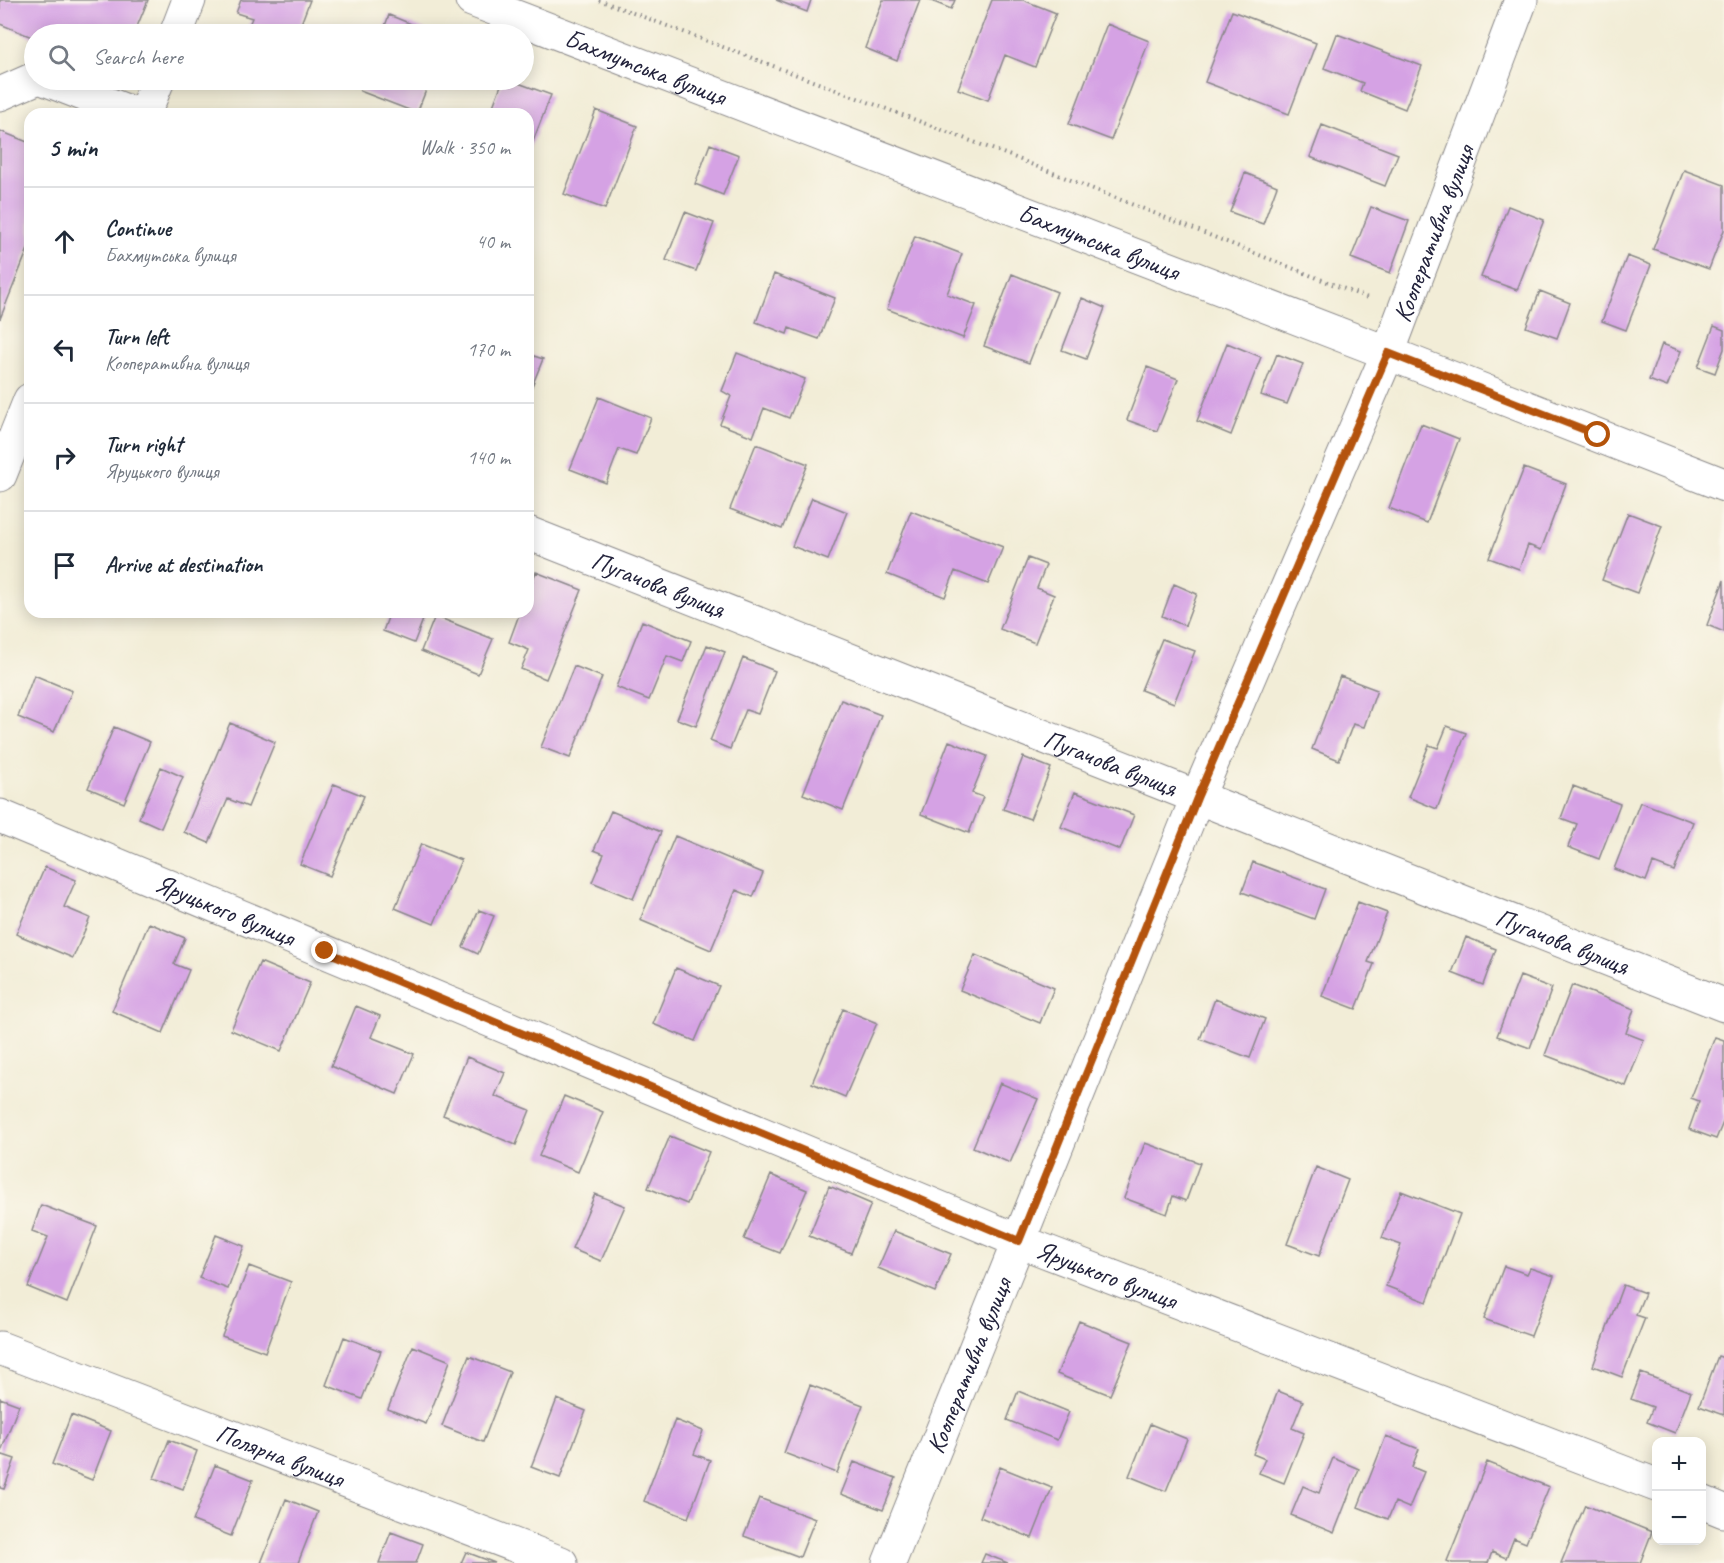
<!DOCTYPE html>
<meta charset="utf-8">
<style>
body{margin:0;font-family:Caveat,sans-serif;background:#f6f6f7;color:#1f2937}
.controls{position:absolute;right:18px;bottom:18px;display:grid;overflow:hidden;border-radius:12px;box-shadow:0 3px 15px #0003}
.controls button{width:54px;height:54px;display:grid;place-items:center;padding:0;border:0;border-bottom:2px solid #e0e1e3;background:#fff;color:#1f2937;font:30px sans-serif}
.stop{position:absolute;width:18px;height:18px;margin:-14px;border:4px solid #b45309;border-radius:50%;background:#fff}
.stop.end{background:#b45309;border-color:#fff;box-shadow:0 2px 6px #0008}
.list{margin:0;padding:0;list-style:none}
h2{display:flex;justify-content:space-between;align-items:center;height:78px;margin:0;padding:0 24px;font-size:26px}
h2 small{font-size:20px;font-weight:400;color:#747a83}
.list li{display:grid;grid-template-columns:39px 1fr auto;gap:18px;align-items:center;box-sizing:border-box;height:108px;padding:0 24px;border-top:2px solid #e0e1e3}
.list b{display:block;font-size:22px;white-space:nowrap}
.list p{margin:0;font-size:20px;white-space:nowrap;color:#747a83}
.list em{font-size:20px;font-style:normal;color:#747a83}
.icon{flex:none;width:33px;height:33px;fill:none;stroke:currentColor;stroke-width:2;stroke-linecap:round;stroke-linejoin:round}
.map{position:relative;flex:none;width:1724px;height:1563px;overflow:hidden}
.search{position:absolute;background:#fff;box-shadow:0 3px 15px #0003;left:24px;top:24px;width:510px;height:66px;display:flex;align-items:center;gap:15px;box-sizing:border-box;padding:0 21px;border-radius:33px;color:#747a83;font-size:22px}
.panel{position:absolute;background:#fff;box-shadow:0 3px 15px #0003;left:24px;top:108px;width:510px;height:510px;border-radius:18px}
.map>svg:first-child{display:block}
.building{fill:#d5a2e4}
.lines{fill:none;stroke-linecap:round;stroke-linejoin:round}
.minor-casing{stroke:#8a8889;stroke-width:35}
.path{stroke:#8a8889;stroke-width:4;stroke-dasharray:1.5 4.5;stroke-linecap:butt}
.minor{stroke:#fff;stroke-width:33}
.route{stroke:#b45309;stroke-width:8}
.labels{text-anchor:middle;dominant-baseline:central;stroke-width:4.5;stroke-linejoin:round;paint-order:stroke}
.street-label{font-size:26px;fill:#22223b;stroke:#fbf7ec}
</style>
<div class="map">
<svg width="1724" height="1563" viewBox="0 0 1724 1563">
<rect width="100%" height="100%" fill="#fbf7ec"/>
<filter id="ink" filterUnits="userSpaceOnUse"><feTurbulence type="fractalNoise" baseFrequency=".0167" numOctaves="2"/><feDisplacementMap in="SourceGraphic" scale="12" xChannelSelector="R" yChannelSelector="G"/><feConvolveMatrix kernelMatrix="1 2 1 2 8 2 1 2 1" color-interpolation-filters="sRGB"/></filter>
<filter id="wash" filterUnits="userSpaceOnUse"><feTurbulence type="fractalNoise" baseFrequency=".008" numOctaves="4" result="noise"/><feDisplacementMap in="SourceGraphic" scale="24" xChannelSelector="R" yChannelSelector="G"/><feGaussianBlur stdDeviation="1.35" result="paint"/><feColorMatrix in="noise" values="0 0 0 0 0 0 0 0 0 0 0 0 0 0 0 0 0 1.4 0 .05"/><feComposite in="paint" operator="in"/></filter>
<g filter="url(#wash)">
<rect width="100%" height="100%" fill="#f2edd7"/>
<g id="blocks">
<path class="building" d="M 0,0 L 148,0 L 134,34 L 34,34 L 34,38 L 0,24 Z
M 241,0 L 310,0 L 299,29 L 314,34 L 245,34 L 252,18 L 236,13 Z
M 776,0 L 811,0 L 807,12 Z
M 883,0 L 920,0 L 897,61 L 865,48 Z
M 929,0 L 955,0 L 951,9 Z
M 992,0 L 1023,0 L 1056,13 L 1035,67 L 1005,55 L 988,100 L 958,89 Z
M 1232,11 L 1316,43 L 1289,114 L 1205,82 Z
M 389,15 L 426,30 L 425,34 L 382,34 Z
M 1107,24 L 1149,41 L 1111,140 L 1069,124 Z
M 1337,34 L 1422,66 L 1405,109 L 1360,91 L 1363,83 L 1324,68 Z
M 364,80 L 430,80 L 417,113 L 360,91 Z
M 503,80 L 510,80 L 551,95 L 528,154 L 528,114 L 490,114 Z
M 596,110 L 637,126 L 605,209 L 564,194 Z
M 1322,125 L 1398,154 L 1385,186 L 1310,157 Z
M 0,131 L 30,143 L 30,244 L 0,319 Z
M 710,144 L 739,155 L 723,195 L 695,184 Z
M 1684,170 L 1724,185 L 1724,230 L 1709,269 L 1653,249 Z
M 1245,173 L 1277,186 L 1263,224 L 1230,212 Z
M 1508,206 L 1544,220 L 1517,290 L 1481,277 Z
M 1371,207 L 1409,221 L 1390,273 L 1351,258 Z
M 685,212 L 714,223 L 696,271 L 666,260 Z
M 915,236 L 962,254 L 947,294 L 976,305 L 963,338 L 887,309 Z
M 1627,256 L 1651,265 L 1626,330 L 1602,321 Z
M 774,274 L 835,298 L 819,339 L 789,328 L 787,334 L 756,322 Z
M 1012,274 L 1057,292 L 1029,363 L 984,346 Z
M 1540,291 L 1570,303 L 1557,338 L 1526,327 Z
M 1082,298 L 1105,308 L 1086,359 L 1062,350 Z
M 1714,326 L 1724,330 L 1724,349 L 1715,373 L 1698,367 Z
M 1227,343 L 1261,357 L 1231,435 L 1197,421 Z
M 1662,344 L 1681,351 L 1667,387 L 1649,380 Z
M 737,353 L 805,379 L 789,418 L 764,408 L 753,437 L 720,424 L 731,396 L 722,391 Z
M 528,354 L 543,359 L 528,396 Z
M 1277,354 L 1303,364 L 1287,404 L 1261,395 Z
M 1147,367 L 1178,379 L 1157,431 L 1127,420 Z
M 599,397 L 651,418 L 636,455 L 619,449 L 606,483 L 570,469 Z
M 1421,424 L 1459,439 L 1427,523 L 1389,508 Z
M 756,444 L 808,464 L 782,529 L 730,509 Z
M 1524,468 L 1566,484 L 1541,550 L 1528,545 L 1519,569 L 1489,558 Z
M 812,498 L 847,512 L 828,560 L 792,546 Z
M 911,511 L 1003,547 L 988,584 L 955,571 L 945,597 L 887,574 Z
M 1628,513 L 1662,526 L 1637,593 L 1602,580 Z
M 1028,558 L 1046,565 L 1037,588 L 1054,595 L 1035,643 L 1000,629 Z
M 536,572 L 582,590 L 546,679 L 521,669 L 529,650 L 509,642 L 520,612 L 528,612 L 528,592 Z
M 1724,580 L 1724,632 L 1707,625 Z
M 1174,584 L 1197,594 L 1185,626 L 1162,616 Z
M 390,612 L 426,612 L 414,643 L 383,631 Z
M 435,616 L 493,639 L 478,674 L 421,651 Z
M 642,621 L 691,641 L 683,662 L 667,656 L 649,700 L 616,687 Z
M 1162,639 L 1195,651 L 1174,703 L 1141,690 Z
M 707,645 L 725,652 L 696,726 L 677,719 Z
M 743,658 L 775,671 L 758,714 L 746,710 L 730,749 L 710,741 Z
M 574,666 L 602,677 L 570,758 L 541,747 Z
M 34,675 L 72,691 L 54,732 L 18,717 Z
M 1340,676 L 1377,690 L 1364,727 L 1353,724 L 1339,760 L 1312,749 Z
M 841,700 L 881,715 L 843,810 L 803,794 Z
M 230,723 L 275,742 L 248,807 L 228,799 L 209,843 L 184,832 Z
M 1447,726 L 1466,733 L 1437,809 L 1408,797 L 1429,745 L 1438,748 Z
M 114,727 L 150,742 L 124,803 L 88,788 Z
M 949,741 L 987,756 L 972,793 L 983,797 L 969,833 L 921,814 Z
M 1023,757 L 1051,768 L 1030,819 L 1003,809 Z
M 161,767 L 183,777 L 161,828 L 139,818 Z
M 334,784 L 364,796 L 330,876 L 300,864 Z
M 1573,786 L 1620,804 L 1599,859 L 1568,847 L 1577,824 L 1561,818 Z
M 1075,792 L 1134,815 L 1120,850 L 1061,827 Z
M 1640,802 L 1693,822 L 1674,871 L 1653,863 L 1646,881 L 1614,869 Z
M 611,811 L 661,832 L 633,899 L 592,882 L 604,854 L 594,850 Z
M 675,836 L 763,873 L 753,897 L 736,890 L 711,950 L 640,920 Z
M 421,844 L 461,860 L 434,924 L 395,908 Z
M 1253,862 L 1325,889 L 1314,919 L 1242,892 Z
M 45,867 L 76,880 L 64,907 L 90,918 L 73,958 L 16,934 Z
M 1358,902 L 1387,913 L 1368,962 L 1374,964 L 1356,1009 L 1322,996 Z
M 479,910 L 494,916 L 478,954 L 463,947 Z
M 149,923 L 185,938 L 174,964 L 189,970 L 163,1033 L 112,1011 Z
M 1466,937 L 1496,949 L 1483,985 L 1452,973 Z
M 975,955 L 1054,988 L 1040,1023 L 960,990 Z
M 260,962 L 310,983 L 281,1051 L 231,1030 Z
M 676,968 L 719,986 L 695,1041 L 653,1024 Z
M 1520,976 L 1552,988 L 1530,1048 L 1497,1036 Z
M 1572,985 L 1634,1009 L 1626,1033 L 1644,1040 L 1626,1086 L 1545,1055 Z
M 1215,999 L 1265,1019 L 1250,1058 L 1200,1039 Z
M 356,1006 L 380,1016 L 371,1037 L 414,1054 L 397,1094 L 331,1066 Z
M 843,1009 L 877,1023 L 845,1097 L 812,1083 Z
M 1715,1037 L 1724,1040 L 1724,1120 L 1716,1139 L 1689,1129 L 1699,1101 L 1691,1098 Z
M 467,1057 L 505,1073 L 495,1096 L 530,1110 L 516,1145 L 443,1115 Z
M 1000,1083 L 1038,1099 L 1010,1163 L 973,1147 Z
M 564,1096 L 603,1112 L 578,1172 L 539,1156 Z
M 670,1136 L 709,1152 L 687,1204 L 648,1188 Z
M 1145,1143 L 1200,1163 L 1186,1201 L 1173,1196 L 1167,1214 L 1124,1198 Z
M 1316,1167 L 1348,1180 L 1319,1256 L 1287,1244 Z
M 771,1175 L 807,1190 L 780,1253 L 744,1239 Z
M 829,1186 L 871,1204 L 851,1253 L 809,1236 Z
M 1401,1191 L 1460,1214 L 1427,1302 L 1386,1286 L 1401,1245 L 1382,1238 Z
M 595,1194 L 625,1206 L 601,1261 L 572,1249 Z
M 41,1205 L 97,1226 L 67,1303 L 28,1287 L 48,1237 L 32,1231 Z
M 894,1231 L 951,1254 L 935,1292 L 878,1268 Z
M 216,1235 L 244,1246 L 228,1289 L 199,1278 Z
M 249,1266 L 291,1282 L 265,1352 L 222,1336 Z
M 1504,1266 L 1527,1274 L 1530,1268 L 1554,1276 L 1531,1336 L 1484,1319 Z
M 1623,1285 L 1645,1293 L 1636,1315 L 1645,1318 L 1622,1377 L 1593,1366 Z
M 1079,1321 L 1132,1342 L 1110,1395 L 1057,1374 Z
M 344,1337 L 381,1351 L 362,1399 L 326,1385 Z
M 413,1346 L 450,1361 L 426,1424 L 388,1409 Z
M 469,1356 L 510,1372 L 483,1442 L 442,1426 Z
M 1718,1356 L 1724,1358 L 1724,1415 L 1699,1406 Z
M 1641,1373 L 1691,1392 L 1675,1433 L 1647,1422 L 1653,1407 L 1631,1399 Z
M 810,1385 L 863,1405 L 837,1473 L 784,1453 Z
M 1018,1391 L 1069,1412 L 1057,1440 L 1007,1420 Z
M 1278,1391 L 1303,1401 L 1292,1428 L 1304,1433 L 1284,1483 L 1259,1473 L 1265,1459 L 1253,1454 Z
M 0,1398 L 19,1405 L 0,1454 L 15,1459 L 4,1489 L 0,1488 Z
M 557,1399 L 586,1411 L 560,1478 L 531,1467 Z
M 71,1415 L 111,1431 L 92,1480 L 52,1464 Z
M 675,1420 L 703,1431 L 694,1454 L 710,1460 L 688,1518 L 644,1501 Z
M 1150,1424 L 1187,1439 L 1166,1491 L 1129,1476 Z
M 1386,1436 L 1419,1449 L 1412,1467 L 1424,1472 L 1409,1508 L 1395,1502 L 1388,1519 L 1358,1507 Z
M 169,1440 L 197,1451 L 183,1489 L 154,1478 Z
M 1333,1458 L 1359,1469 L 1334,1533 L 1291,1515 L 1303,1486 L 1319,1493 Z
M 854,1462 L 896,1478 L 883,1510 L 841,1494 Z
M 1487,1462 L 1549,1487 L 1526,1543 L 1514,1538 L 1506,1558 L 1492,1552 L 1488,1563 L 1452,1563 L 1447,1561 Z
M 215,1465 L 253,1480 L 231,1536 L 193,1521 Z
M 1000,1467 L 1052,1488 L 1032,1538 L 980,1517 Z
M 759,1498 L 815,1519 L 800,1557 L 744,1536 Z
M 286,1499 L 318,1512 L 298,1563 L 261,1563 Z
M 1585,1505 L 1652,1532 L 1640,1563 L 1561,1563 Z
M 391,1532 L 423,1544 L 416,1563 L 379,1563 Z
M 466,1552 L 495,1563 L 461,1563 Z
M 985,1554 L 1008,1563 L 981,1563 Z"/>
</g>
</g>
<g filter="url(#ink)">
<use href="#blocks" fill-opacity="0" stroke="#8a8889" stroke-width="1.5"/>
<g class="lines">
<defs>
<g id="minor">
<path id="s1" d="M 472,0 L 1388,353 L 1724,485"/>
<path d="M 176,34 L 189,0"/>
<path d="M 47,80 L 134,114"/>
<path d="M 0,94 L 34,79"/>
<path d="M 144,114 L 158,80"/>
<path d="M 0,475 L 30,400"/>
<path id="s2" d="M 528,533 L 1724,1005"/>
<path id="s3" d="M 0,816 L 1019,1241 L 1656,1485"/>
<path id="s4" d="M 0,1348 L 561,1563"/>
<path d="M 1702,1502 L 1724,1511"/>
<path id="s5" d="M 889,1563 L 1197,798 L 1388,353 L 1521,0"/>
</g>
</defs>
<use href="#minor" class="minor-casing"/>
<path class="path" d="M 599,0 L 1008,155 L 1370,299"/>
<use href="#minor" class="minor"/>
</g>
</g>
<g class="lines" filter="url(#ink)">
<path class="route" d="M 325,951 L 1019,1241 L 1197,798 L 1388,353 L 1598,435"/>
</g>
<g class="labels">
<g class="street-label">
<text stroke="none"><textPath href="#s1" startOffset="186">Бахмутська вулиця</textPath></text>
<text stroke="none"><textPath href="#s5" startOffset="1437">Кооперативна вулиця</textPath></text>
<text stroke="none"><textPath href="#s1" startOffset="672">Бахмутська вулиця</textPath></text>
<text stroke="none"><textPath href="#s2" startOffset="140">Пугачова вулиця</textPath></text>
<text stroke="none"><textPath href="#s2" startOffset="626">Пугачова вулиця</textPath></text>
<text stroke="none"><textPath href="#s3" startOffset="244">Яруцького вулиця</textPath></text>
<text stroke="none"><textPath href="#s2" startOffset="1112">Пугачова вулиця</textPath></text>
<text stroke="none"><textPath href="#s3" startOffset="1198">Яруцького вулиця</textPath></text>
<text stroke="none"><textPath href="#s5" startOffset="213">Кооперативна вулиця</textPath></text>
<text stroke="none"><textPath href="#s4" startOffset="300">Полярна вулиця</textPath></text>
</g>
</g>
</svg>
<div class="controls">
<button>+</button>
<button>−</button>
</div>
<div class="stop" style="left:1598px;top:435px"></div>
<div class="stop end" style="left:325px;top:951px"></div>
<div class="search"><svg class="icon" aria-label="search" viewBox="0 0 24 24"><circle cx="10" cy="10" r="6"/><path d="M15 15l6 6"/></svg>Search here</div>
<section class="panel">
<h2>5 min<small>Walk · 350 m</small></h2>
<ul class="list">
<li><svg class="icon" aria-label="ahead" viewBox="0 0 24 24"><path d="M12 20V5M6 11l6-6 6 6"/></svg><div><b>Continue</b><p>Бахмутська вулиця</p></div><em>40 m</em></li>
<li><svg class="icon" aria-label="left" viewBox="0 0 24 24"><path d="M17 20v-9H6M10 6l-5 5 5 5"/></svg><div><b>Turn left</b><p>Кооперативна вулиця</p></div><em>170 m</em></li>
<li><svg class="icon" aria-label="right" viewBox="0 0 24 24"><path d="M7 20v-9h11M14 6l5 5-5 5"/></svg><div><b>Turn right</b><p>Яруцького вулиця</p></div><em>140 m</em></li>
<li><svg class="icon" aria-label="arrive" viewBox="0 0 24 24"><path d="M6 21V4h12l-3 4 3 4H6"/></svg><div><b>Arrive at destination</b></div></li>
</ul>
</section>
</div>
